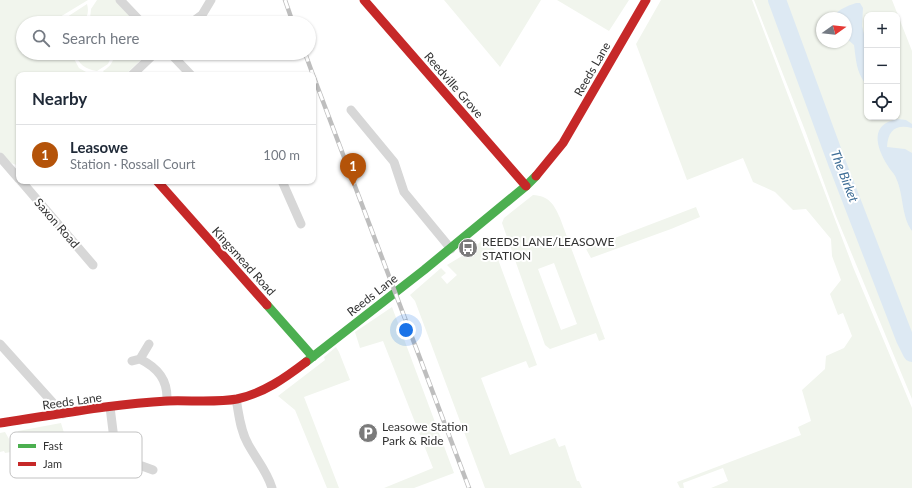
<!DOCTYPE html>
<meta charset="utf-8">
<style>
body{margin:0;font-family:Lato,sans-serif;background:#f2f2f3;color:#1f2937}
.controls{position:absolute;right:12px;top:12px;display:grid;overflow:hidden;border-radius:8px;box-shadow:0 1px 3px #0004}
.controls button{width:36px;height:36px;display:grid;place-items:center;padding:0;border:0;border-bottom:1px solid #e0e1e3;background:#fff;color:#1f2937;font:20px sans-serif}
.compass{position:absolute;left:816px;top:12px;width:36px;height:36px;border-radius:50%;background:#fff;box-shadow:0 1px 3px #0004;rotate:75deg}
.you{position:absolute;left:406px;top:330px;width:14px;height:14px;margin:-10px;border:3px solid #fff;border-radius:50%;background:#1a73e8;box-shadow:0 0 0 6px #1a73e833}
.badge{display:grid;place-items:center;width:26px;height:26px;border-radius:50%;background:#b45309;color:#fff;font-size:13px;font-weight:700}
.pin{position:absolute;translate:-50% -33px;filter:drop-shadow(0 1px 2px #0008)}
.pin::after{content:'';position:absolute;top:21px;width:14px;height:12px;background:inherit;clip-path:polygon(0 0,100% 0,50% 100%)}
.list{margin:0;padding:0;list-style:none}
h2{display:flex;justify-content:space-between;align-items:center;height:52px;margin:0;padding:0 16px;font-size:17px}
h2 small{font-size:13px;font-weight:400;color:#747a83}
.list li{display:grid;grid-template-columns:26px 1fr auto;gap:12px;align-items:center;box-sizing:border-box;height:60px;padding:0 16px;border-top:1px solid #e0e1e3}
.list b{display:block;font-size:15px;white-space:nowrap}
.list p{margin:0;font-size:13px;white-space:nowrap;color:#747a83}
.list em{font-size:13px;font-style:normal;color:#747a83}
.icon{flex:none;width:22px;height:22px;fill:none;stroke:currentColor;stroke-width:2;stroke-linecap:round;stroke-linejoin:round}
.map{position:relative;flex:none;width:912px;height:488px;overflow:hidden}
.search{position:absolute;background:#fff;box-shadow:0 1px 3px #0004;left:16px;top:16px;width:300px;height:44px;display:flex;align-items:center;gap:10px;box-sizing:border-box;padding:0 14px;border-radius:22px;color:#747a83;font-size:15px}
.panel{position:absolute;background:#fff;box-shadow:0 1px 3px #0004;left:16px;top:72px;width:300px;height:112px;border-radius:8px}
.map>svg:first-child{display:block}
.green{fill:#f1f5ed;fill-rule:evenodd}
.water{fill:#dde9f3}
.lines{fill:none;stroke-linecap:round;stroke-linejoin:round}
.river{stroke:#dde9f3;stroke-width:18}
.street{stroke:#d7d7d7;stroke-width:9}
.fast{stroke:#4caf50;stroke-width:9}
.jam{stroke:#c62828;stroke-width:9}
.rail-casing{stroke:#bebebe;stroke-width:4.5}
.rail{stroke:#fff;stroke-width:3;stroke-dasharray:9;stroke-linecap:butt}
.labels{text-anchor:middle;dominant-baseline:central;stroke-width:4;stroke-linejoin:round;paint-order:stroke}
.street-label{font-size:12px;fill:#333;stroke:#fff}
.poi-label{font-size:12px;fill:#333;stroke:#fff;text-anchor:start}
.water-label{font-size:13px;font-style:italic;fill:#3f6e97;stroke:#fff}
.key{fill:#fff;stroke:#c2c2c2;stroke-width:1}
.key-label{font-size:11px;fill:#333}
</style>
<div class="map">
<svg width="912" height="488" viewBox="0 0 912 488">
<rect width="100%" height="100%" fill="#fff"/>
<path class="green" d="M 0,0 L 88,0 L 50,23 L 23,23 L 23,53 L 71,53 L 79,68 L 86,72 L 86,75 L 19,75 L 19,165 C 10,165 5,158 0,152 Z
M 97,0 L 116,0 L 136,23 L 103,23 L 99,20 L 90,19 L 91,9 Z
M 444,0 L 541,0 L 500,67 Z
M 557,0 L 629,0 L 609,31 Z
M 661,0 L 752,0 L 853,267 L 912,408 L 912,488 L 711,488 L 728,481 L 723,468 L 683,483 L 684,488 L 680,488 L 677,482 L 801,435 L 798,427 L 811,421 L 802,390 L 825,369 L 826,356 L 844,348 L 852,336 L 843,313 L 838,315 L 830,294 L 841,280 L 832,256 L 831,239 L 806,209 L 793,210 L 775,192 L 753,182 L 743,158 L 687,180 L 636,44 Z
M 754,0 L 892,0 L 912,51 L 912,399 L 836,216 L 806,133 ZM 867,15 L 897,15 L 897,117 L 867,117 ZM 822,18 L 846,18 L 846,42 L 822,42 Z
M 87,4 C 92,22 76,27 63,22 L 64,19 Z
M 75,53 L 113,53 L 108,64 L 97,71 C 85,69 79,65 75,53 Z
M 115,53 L 148,53 L 125,75 L 106,75 L 103,71 C 111,66 113,62 115,53 Z
M 533,195 C 549,196 554,204 560,218 L 605,339 L 599,341 L 596,333 L 550,349 L 545,345 L 502,223 L 504,218 ZM 554,263 L 577,324 L 561,330 L 538,269 Z
M 696,207 L 700,217 L 671,229 L 591,258 L 586,249 Z
M 485,237 L 492,243 L 537,365 L 529,368 L 526,361 L 481,378 L 510,455 L 555,438 L 559,447 L 565,445 L 577,481 L 579,481 L 582,488 L 485,488 L 415,301 L 410,295 L 441,268 L 446,273 L 441,277 L 447,284 L 457,275 L 447,265 L 472,250 Z
M 392,307 L 454,473 L 414,488 L 384,488 L 433,468 L 383,341 L 360,348 L 355,332 Z
M 336,347 L 339,352 L 350,380 L 304,397 L 339,488 L 327,488 L 295,410 L 278,396 L 325,360 L 324,357 Z
M 61,423 L 77,476 L 74,477 L 70,466 L 56,471 L 52,468 L 48,458 L 23,440 L 17,446 L 16,440 L 18,431 Z
M 5,432 L 9,439 L 11,452 L 5,453 L 4,451 L 0,452 L 0,433 Z"/>
<path class="water" d="M 856,3 L 860,3 L 863,8 L 862,26 L 867,46 L 867,83 L 865,83 C 856,71 856,59 854,45 L 846,38 L 846,18 L 833,17 C 839,9 847,6 856,3 Z
M 898,119 L 906,120 L 912,124 L 912,128 C 896,124 888,130 887,147 L 905,149 L 912,153 L 912,231 C 901,216 904,195 896,178 C 895,174 890,170 888,166 C 876,147 869,124 898,119 Z"/>
<g class="lines">
<path class="river" d="M 777,0 L 837,163 L 905,339 L 912,353"/>
<path class="street" d="M 120,0 L 142,23
M 191,23 L 202,15 L 211,0
M 170,53 L 191,75
M 132,75 L 155,53
M 351,110 L 394,162 L 404,192 L 451,249
M 0,157 L 19,179
M 21,181 L 93,265
M 282,181 L 301,224
M 0,344 L 63,414
M 140,359 L 149,344
M 132,361 L 140,359 C 158,368 168,380 167,401
M 236,399 C 239,414 240,430 248,444 C 256,459 267,471 272,488
M 110,407 L 114,439 L 121,458 L 130,465 L 142,466 L 153,470"/>
<path class="fast" d="M 267,305 L 313,357
M 306,362 L 424,270 L 526,186 L 536,176"/>
<path class="jam" d="M 364,0 L 526,186
M 536,176 L 563,143 L 646,0
M 157,181 L 267,305
M 0,423 C 55,415 111,404 167,401 C 188,400 216,403 237,399 C 264,393 285,378 306,362"/>
<defs>
<path id="rail" d="M 285,0 L 293,23
M 305,53 L 313,75
M 313,75 L 469,488"/>
</defs>
<use href="#rail" class="rail-casing"/>
<use href="#rail" class="rail"/>
</g>
<defs>
<symbol id="bus-disc" viewBox="-11 -11 22 22"><circle r="9.5" fill="#7a7a7a" stroke="#fff"/><path d="M-5-6H5V4H4V6H2V4H-2V6H-4V4H-5ZM-3.5-4V0h7V-4ZM-3.5 1.2v1.5H-2V1.2ZM2 1.2v1.5H3.5V1.2Z" fill="#fff"/></symbol>
<symbol id="parking-disc" viewBox="-11 -11 22 22"><circle r="9.5" fill="#7a7a7a" stroke="#fff"/><path d="M-3.5-5.5H1a3.5 3.5 0 0 1 0 7H-1V5.5H-3.5ZM-1-3.4V-.6H.8a1.4 1.4 0 0 0 0-2.8Z" fill="#fff"/></symbol>
</defs>
<g fill-rule="evenodd">
<use href="#bus-disc" x="457" y="237" width="22" height="22"/>
<use href="#parking-disc" x="357" y="422" width="22" height="22"/>
</g>
<g class="labels">
<g class="street-label">
<text transform="translate(592 69) rotate(-60)">Reeds Lane</text>
<text transform="translate(454 85) rotate(49)">Reedville Grove</text>
<text transform="translate(57 223) rotate(49)">Saxon Road</text>
<text transform="translate(244 261) rotate(48)">Kingsmead Road</text>
<text transform="translate(372 295) rotate(-38)">Reeds Lane</text>
<text transform="translate(72 401) rotate(-8)">Reeds Lane</text>
</g>
<g class="poi-label">
<text x="482" y="241">REEDS LANE/LEASOWE<tspan x="482" dy="14">STATION</tspan></text>
<text x="382" y="426">Leasowe Station<tspan x="382" dy="14">Park &amp; Ride</tspan></text>
</g>
<g class="water-label">
<text transform="translate(845 176) rotate(69)">The Birket</text>
</g>
</g>
<rect x="10" y="432" width="132" height="46" rx="6" class="key"/>
<rect x="18" y="444" width="18" height="4" fill="#4caf50"/>
<rect x="18" y="462" width="18" height="4" fill="#c62828"/>
<g class="key-label">
<text x="43" y="450">Fast</text>
<text x="43" y="468">Jam</text>
</g>
</svg>
<div class="controls">
<button>+</button>
<button>−</button>
<button><svg class="icon" aria-label="locate" viewBox="0 0 24 24"><circle cx="12" cy="12" r="6"/><path d="M12 2v4M12 18v4M2 12h4M18 12h4"/></svg></button>
</div>
<svg class="compass" viewBox="-18 -18 36 36"><path d="M0-13l5 13h-10z" fill="#e53935"/><path d="M0 13l5-13h-10z" fill="#747a83"/></svg>
<div class="you"></div>
<div class="pin badge" style="left:353px;top:186px">1</div>
<div class="search"><svg class="icon" aria-label="search" viewBox="0 0 24 24"><circle cx="10" cy="10" r="6"/><path d="M15 15l6 6"/></svg>Search here</div>
<section class="panel">
<h2>Nearby<small></small></h2>
<ul class="list">
<li><span class="badge">1</span><div><b>Leasowe</b><p>Station · Rossall Court</p></div><em>100 m</em></li>
</ul>
</section>
</div>
